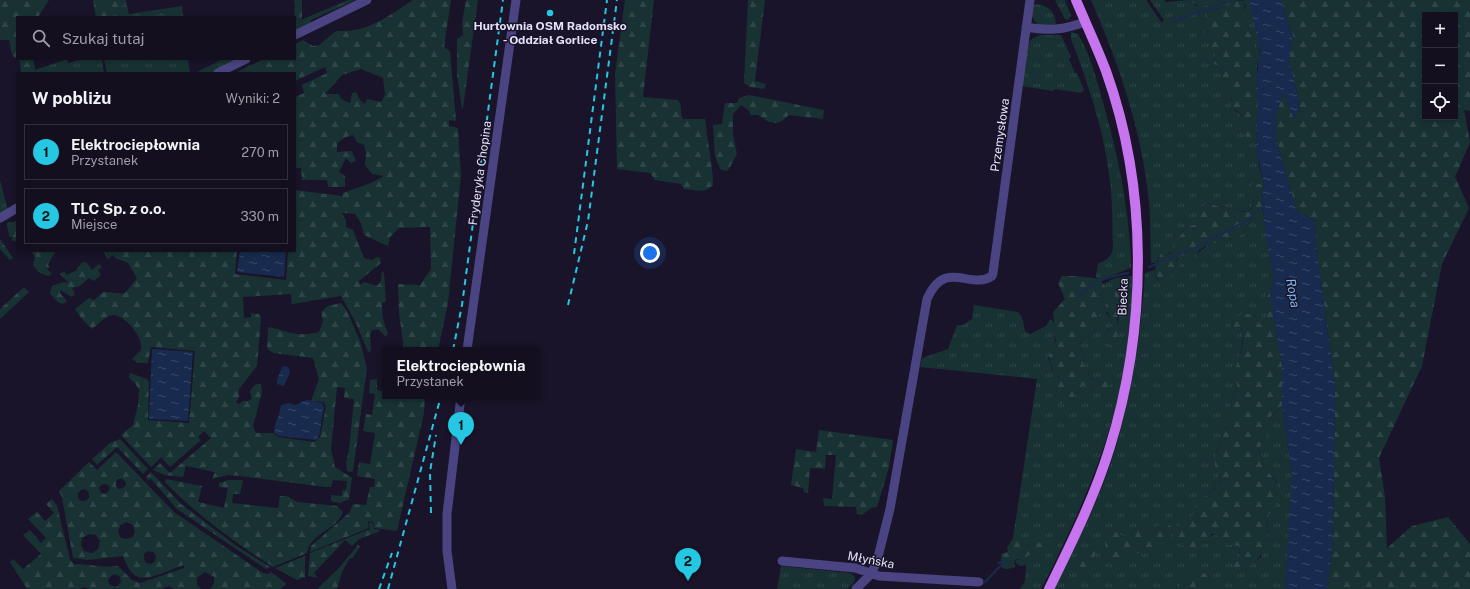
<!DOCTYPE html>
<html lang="pl">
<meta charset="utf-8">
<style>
body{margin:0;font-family:"Public Sans",sans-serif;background:#1c1828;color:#f1f3f6}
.controls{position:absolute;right:12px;top:12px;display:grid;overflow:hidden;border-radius:0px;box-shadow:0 2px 6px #0003}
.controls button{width:36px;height:36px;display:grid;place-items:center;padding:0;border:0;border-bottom:1px solid #322f3d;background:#130f1f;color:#f1f3f6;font:20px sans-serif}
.you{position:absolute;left:650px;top:253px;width:14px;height:14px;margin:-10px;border:3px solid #fff;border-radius:50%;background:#1a73e8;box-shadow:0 0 0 6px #1a73e833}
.badge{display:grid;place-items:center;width:26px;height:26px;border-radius:50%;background:#24c8e3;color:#111;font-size:13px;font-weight:700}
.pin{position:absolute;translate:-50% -33px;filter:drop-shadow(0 1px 2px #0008)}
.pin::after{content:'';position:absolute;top:21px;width:14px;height:12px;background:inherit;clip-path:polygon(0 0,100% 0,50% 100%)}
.popup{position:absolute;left:382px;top:347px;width:158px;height:52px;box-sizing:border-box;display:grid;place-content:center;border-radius:0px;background:#130f1f;filter:drop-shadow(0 1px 3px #0005);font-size:13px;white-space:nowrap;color:#9d9ca4}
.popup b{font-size:15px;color:#f1f3f6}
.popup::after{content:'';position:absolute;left:50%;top:100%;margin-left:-8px;border:8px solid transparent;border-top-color:#130f1f}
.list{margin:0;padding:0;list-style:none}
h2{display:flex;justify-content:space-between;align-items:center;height:52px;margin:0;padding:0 16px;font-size:17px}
h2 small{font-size:13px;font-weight:400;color:#9d9ca4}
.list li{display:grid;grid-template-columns:26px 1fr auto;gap:12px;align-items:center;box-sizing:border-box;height:56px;margin:0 8px 8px;padding:0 8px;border:1px solid #322f3d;border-radius:0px}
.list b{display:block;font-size:15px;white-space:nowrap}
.list p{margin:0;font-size:13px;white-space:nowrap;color:#9d9ca4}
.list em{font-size:13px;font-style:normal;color:#9d9ca4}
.icon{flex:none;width:22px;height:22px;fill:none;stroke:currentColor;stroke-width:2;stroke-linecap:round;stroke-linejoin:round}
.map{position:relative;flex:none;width:1470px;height:589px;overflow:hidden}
.search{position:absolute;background:#130f1f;box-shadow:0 2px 6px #0003;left:16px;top:16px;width:280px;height:44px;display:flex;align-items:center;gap:10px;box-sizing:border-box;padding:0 14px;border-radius:0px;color:#9d9ca4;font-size:15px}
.panel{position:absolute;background:#130f1f;box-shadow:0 2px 6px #0003;left:16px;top:72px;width:280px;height:180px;border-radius:0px}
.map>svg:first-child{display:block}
.grass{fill:url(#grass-tufts);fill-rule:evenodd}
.forest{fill:url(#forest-firs);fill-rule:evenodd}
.water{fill:url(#water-ripples)}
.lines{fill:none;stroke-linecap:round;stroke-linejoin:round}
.stream{stroke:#182b4e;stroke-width:2}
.minor{stroke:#4a4582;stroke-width:9}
.major{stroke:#c675ee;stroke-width:10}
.rail{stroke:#24c8e3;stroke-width:2;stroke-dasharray:6 5;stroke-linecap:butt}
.poi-dot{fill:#24c8e3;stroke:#191429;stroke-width:1.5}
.labels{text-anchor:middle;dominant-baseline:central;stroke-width:3;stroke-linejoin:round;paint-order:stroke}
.poi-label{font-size:12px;font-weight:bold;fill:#e5e1fb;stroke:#191429}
.street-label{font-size:12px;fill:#e5e1fb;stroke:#191429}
.water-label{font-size:13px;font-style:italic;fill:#7bb4ee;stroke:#191429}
</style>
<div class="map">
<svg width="1470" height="589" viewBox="0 0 1470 589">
<defs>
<pattern id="grass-tufts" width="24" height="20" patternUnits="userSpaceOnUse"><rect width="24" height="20" fill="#183233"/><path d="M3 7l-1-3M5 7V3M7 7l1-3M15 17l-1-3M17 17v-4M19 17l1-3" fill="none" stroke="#2e4647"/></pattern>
<pattern id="forest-firs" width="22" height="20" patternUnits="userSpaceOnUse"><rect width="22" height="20" fill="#183233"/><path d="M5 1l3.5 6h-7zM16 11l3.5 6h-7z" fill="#2e4647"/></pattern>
<pattern id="water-ripples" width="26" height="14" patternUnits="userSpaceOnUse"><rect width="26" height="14" fill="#182b4e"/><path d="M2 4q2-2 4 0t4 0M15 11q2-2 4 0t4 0" fill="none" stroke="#394968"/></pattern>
</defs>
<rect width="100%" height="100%" fill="#191429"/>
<path class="grass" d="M 348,0 L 355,0 L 311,20 L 311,24 L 295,32 L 296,19 L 302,23 L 303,19 Z
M 1055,0 L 1065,0 L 1071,16 L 1068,20 L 1065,19 Z
M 1091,0 L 1146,0 L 1162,23 L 1164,20 L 1150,0 L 1164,0 L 1166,2 L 1189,0 L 1196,6 L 1212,4 L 1218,0 L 1236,0 L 1229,6 L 1207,11 L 1207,20 L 1201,24 L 1200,31 L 1212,36 L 1216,54 L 1214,59 L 1216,66 L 1220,68 L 1223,81 L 1230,93 L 1234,110 L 1239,112 C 1244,122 1244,132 1250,142 L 1256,140 L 1259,166 L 1264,184 L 1252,184 L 1250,193 L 1254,198 C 1251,216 1245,212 1232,209 C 1224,207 1216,206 1207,203 L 1200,211 L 1201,218 L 1199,224 L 1188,226 C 1181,234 1177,241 1174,251 L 1158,257 L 1156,263 L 1151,263 C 1150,243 1151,222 1149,202 C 1142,131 1119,64 1091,0 Z
M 1244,0 L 1249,0 C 1253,16 1265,52 1257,66 L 1251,29 L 1244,20 L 1243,14 L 1246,6 Z
M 126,1 L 129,14 L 182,6 L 183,17 L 110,17 Z
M 1036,4 C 1049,5 1056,13 1056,26 L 1039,26 L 1031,16 L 1033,6 Z
M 1071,32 L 1078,34 C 1091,55 1097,82 1104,106 C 1119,159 1130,213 1131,268 L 1100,280 L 1096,277 L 1098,263 C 1107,261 1111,257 1113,248 C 1112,224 1113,199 1109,174 C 1103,127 1088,83 1071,39 Z
M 1040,35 L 1061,35 L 1071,57 L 1069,59 L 1075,73 L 1077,73 L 1084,90 L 1081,93 L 1055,89 L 1053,91 L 1021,86 L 1029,42 L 1033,38 Z
M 67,59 L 68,63 L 82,59 L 102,59 L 104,73 L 36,73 L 35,70 Z
M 104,59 L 188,59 L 190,73 L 107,73 Z
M 223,59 L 240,59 L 211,73 L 195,73 Z
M 0,180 L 8,211 L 0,215 Z
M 1263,214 L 1274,280 L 1270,293 L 1266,295 L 1266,322 L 1265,326 L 1261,325 L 1257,320 L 1235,328 L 1241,327 C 1248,348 1230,367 1238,388 C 1228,404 1231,411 1226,427 C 1223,439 1213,453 1215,466 C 1216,471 1219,476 1221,481 C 1218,486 1214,488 1210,493 C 1201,501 1198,512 1189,519 L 1204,544 L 1208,537 L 1216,534 L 1222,543 L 1239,546 L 1240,557 L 1234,562 L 1242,571 L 1261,557 L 1267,540 L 1268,515 C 1276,510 1273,503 1274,495 C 1274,491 1276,486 1277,482 L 1263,465 L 1259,455 L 1260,448 L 1269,430 L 1269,422 L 1272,415 L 1282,406 L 1292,472 L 1291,514 L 1285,589 L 1054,589 C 1075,544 1100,500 1114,453 C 1132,394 1141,334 1145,273 L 1155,270 L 1156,278 L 1160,281 C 1175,278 1172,265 1181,255 C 1185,255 1193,256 1196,254 C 1203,250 1207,244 1215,242 C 1223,240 1232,242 1239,236 C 1248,229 1247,217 1261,217 Z
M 1132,276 C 1135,388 1092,491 1041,589 L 1020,589 L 1025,581 L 1026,565 L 1020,566 L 1014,561 L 1027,557 L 1031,546 C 1024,546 1021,539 1013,538 L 1037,379 L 920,367 L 922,358 L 948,349 L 957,325 L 963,325 L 972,319 L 974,305 L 1018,312 L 1022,317 L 1025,331 L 1030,334 L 1046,326 L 1050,319 L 1053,321 C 1056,330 1057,338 1053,347 L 1058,351 L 1048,355 L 1048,358 L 1054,373 L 1057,374 L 1060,380 L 1055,396 L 1072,399 L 1083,385 L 1088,386 L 1093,391 L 1107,379 L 1101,383 L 1089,377 L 1088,370 L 1083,364 L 1084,355 L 1080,348 L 1081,339 C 1103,333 1098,313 1099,296 L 1105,291 L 1106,287 L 1103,284 L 1115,278 ZM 1115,286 L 1119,288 C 1118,293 1119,304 1119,310 C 1120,318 1115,326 1117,335 L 1112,345 L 1109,343 L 1107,330 L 1112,327 L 1112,321 L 1106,313 L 1114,302 Z
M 781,566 L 850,573 C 860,578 853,584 847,589 L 777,589 Z"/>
<path class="forest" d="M 0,0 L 49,0 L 38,17 L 17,17 L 17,59 L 33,59 L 36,73 L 21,73 L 20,62 L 12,55 L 9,40 L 0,40 Z
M 93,0 L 126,0 L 126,1 L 110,17 L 96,17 Z
M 294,0 L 302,0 L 302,23 C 289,14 297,12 294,0 Z
M 413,0 L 451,0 L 444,47 L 450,51 L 456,121 L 449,120 L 449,126 L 458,128 L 461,175 L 448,303 L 438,350 L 404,350 L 399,313 L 398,284 L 420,285 L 431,269 L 430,227 L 399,228 L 390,237 L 388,246 L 364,235 L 361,223 L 355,214 L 342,213 L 346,221 L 346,227 L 353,230 L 364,258 L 372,260 L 377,257 L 380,258 L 381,263 L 359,281 L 360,285 L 364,282 L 377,286 L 381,281 L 382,271 L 384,273 L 386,301 L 382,304 C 382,315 383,322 388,333 L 386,337 L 378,329 L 372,330 L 370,335 L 371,351 L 368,352 L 356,323 L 341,296 L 292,304 L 291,294 L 243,297 L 244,318 L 251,317 L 251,313 L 259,314 L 261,318 L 257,366 L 239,389 L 239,397 L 236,402 L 239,404 L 243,401 L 248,401 L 252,399 L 250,392 C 252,387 255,383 261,384 L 262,392 L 253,426 L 256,433 L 273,433 L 278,437 L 314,442 L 320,437 L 326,406 L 323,402 L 311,401 L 319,379 L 313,358 L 273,353 L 267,348 L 268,327 C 289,331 297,338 319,332 L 323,321 L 321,312 L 328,306 L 341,303 L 347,311 L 360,341 L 367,368 L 353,471 L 351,472 L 347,471 L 346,463 L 349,450 L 354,399 L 344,398 L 345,388 L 337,387 L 331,449 L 335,467 L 352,478 L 349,499 L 340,503 L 331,501 L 331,495 L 342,496 L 342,491 L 346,489 L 347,481 L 333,480 L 331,487 L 325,487 L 240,476 L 228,475 L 212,479 L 215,472 L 186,466 L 183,477 L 165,475 L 153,470 L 160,463 L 170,473 L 211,438 L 204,431 L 198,437 L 201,440 L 170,467 L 161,457 L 151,467 L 121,435 L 133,425 L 138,405 L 139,390 L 135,383 L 129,378 L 130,373 L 147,379 L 149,382 L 148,420 L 189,423 L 195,351 L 151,347 L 148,363 L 138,363 L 132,359 L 141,350 C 141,346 141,341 139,338 C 136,330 122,314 113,315 C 105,315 98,325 92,329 L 82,319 L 75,309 L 89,298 L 94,300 L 103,292 C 130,293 120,299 137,278 L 128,263 L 115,258 L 113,255 L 108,259 L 104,252 L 237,251 L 235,274 L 286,280 L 288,251 L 295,251 L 295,190 L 342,196 L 343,193 L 371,183 L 384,176 L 372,174 L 365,165 L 366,154 L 364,145 L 357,142 L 353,135 L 346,137 L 337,143 L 337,152 L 352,151 L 356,161 L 351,163 L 346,158 L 339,172 L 345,176 L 345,187 L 328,187 L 327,180 L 302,180 L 301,168 L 295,168 L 295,97 L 304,93 L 302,85 L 327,73 L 325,67 L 295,81 L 295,73 L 235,73 L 264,59 L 295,59 L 295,44 L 303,40 L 313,46 L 319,45 L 336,31 C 368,33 388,16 413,0 ZM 361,69 L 383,78 L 385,95 L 381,102 L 367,99 L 365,104 L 360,100 L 356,92 L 352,93 L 350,103 L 341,99 L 339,94 L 325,94 L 342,75 Z
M 466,0 L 478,0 L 463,108 L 462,109 L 457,74 L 457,39 L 463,35 L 462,23 Z
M 625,0 L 654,0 L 643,97 L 678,100 C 683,106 679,112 683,119 L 705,119 C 707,127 706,133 708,141 C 710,155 713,170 713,185 C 705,194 695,190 684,189 L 681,184 L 655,180 L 650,173 L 617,169 L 615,74 Z
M 748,0 L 765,0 L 755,81 L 766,84 L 764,89 L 750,87 L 744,83 Z
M 1189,0 L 1218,0 C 1207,8 1199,9 1189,0 Z
M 1236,0 L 1245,1 L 1244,20 L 1251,29 L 1257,66 L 1258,111 L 1256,140 L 1250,142 C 1244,132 1236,130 1242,116 L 1239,112 L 1231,107 L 1232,101 L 1230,93 L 1223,81 L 1220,68 L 1213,63 L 1216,54 L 1210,44 L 1212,36 L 1200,31 L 1198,26 L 1207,20 L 1205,15 L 1207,11 L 1229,6 Z
M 1281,0 L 1470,0 L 1470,111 L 1464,110 L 1470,142 L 1455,177 L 1469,208 L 1442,264 L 1422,366 L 1379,458 L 1385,497 L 1387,548 L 1412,526 L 1448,517 L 1470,544 L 1470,589 L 1327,589 L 1333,540 L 1335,385 L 1316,246 L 1315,220 L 1297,212 L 1276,139 L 1276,113 L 1284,93 L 1294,119 L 1299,110 L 1298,96 L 1289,60 L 1293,34 L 1289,27 ZM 1425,15 L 1455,15 L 1455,117 L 1425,117 Z
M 749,95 L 824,110 L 823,119 L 789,115 L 782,121 L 776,123 L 769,122 L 758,115 L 751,115 L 748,110 L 741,105 L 733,114 L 733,134 L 737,154 L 729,169 L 726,171 L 720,169 L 715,156 L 713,125 L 722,124 L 725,103 L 737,103 L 739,98 Z
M 1252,184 L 1264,184 L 1262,200 L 1263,214 L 1261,217 C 1247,216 1247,231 1237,238 C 1221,247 1208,236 1193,258 L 1181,255 L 1176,261 L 1180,266 L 1167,280 L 1160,281 C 1151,273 1156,259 1163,252 L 1169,254 L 1174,251 L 1173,245 L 1188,226 L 1199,224 C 1201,218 1199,213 1201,207 L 1207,203 C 1216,206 1224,207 1232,209 C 1245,212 1251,217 1254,199 L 1250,193 L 1249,188 Z
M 17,220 L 17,242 L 11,240 L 13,238 L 9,236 L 7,224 L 8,222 L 14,222 Z
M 0,239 L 13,258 L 10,260 L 0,249 Z
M 28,251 L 56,251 L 48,264 L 49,267 L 47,270 L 52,273 L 49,276 C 41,274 38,273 33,265 L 35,257 L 32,252 Z
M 83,262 L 87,263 L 92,270 L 99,264 L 102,267 L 98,270 L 101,275 L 94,281 L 89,278 L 80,286 L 72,288 L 75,294 L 72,297 L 60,290 L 60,293 L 67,301 L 63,304 L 58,302 L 50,294 L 52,286 L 63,282 L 69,283 L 60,274 L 65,271 L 66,275 L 77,270 L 77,268 Z
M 1062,276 L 1078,276 L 1099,279 L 1106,287 L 1105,291 L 1099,296 C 1098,313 1103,333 1081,339 L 1080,348 L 1084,355 L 1083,364 L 1088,370 L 1089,377 L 1101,383 L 1107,379 L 1112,381 L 1110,385 L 1100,394 L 1083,385 L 1072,399 L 1063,404 L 1058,402 L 1055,396 L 1060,380 L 1057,374 L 1054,373 L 1048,355 L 1057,351 L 1053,347 L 1056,340 L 1053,312 L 1065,299 L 1058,283 Z
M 1119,278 L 1122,283 L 1119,290 L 1120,312 L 1117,318 L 1117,342 L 1115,346 L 1106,341 L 1103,335 L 1112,327 C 1112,318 1106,314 1106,304 L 1110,301 L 1114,302 L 1115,286 L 1113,282 Z
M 24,287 L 29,292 L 0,319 L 0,309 Z
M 1270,293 L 1282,365 L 1282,406 C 1279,409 1275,411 1273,414 C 1268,419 1270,423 1269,429 C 1267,443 1253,446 1263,464 C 1268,474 1277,478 1278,490 L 1274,496 L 1275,509 L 1268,515 C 1266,539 1271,551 1249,566 C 1244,570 1242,571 1235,572 C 1231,564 1234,562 1240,557 L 1239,546 L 1222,544 L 1216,534 L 1212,534 L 1200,548 L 1190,548 L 1181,545 C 1179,538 1174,526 1183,521 C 1187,518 1190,518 1194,515 L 1193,509 C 1201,497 1215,492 1221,481 C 1219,476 1216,471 1215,466 C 1213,453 1223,439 1226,427 C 1231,411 1228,404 1238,388 C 1228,363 1250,351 1241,327 L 1231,327 L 1230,322 L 1235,317 L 1245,313 L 1254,316 L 1261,325 L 1265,326 C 1268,316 1264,305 1267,295 Z
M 385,378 L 385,396 L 425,396 L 424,413 L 397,531 L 374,528 L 373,521 L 368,522 L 369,528 L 310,552 L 311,546 L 350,512 L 353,504 L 366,505 L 370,487 L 374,487 L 375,479 L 357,476 L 359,462 L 370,464 L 375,433 L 363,431 L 366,414 L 372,415 L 375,394 L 369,393 L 370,380 L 377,379 L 377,390 L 381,391 L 385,387 L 383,384 Z
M 819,430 L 893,440 L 889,467 L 877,507 L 871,508 L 862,515 L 857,514 L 856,507 L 824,506 L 823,498 L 832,499 L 836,455 L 826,455 L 825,469 L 810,468 L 808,493 L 804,492 L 803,488 L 791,485 L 796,449 L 816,452 Z
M 120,439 L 148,469 L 143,474 L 117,447 L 97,465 L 92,459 L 110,443 Z
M 116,452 L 174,512 L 263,573 L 268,574 L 271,572 L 287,584 L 280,589 L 210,589 L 214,584 L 214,577 L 205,572 L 197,578 L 197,585 L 201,589 L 174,589 L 169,586 L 162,589 L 89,589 L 85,587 L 79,589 L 27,589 L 10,562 L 13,559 L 23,569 L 41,554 L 23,535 L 30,530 L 41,543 L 46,538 L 28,519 L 37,512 L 45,521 L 54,513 L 46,504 L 52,499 L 57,506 L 70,559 L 74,564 C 91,564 100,568 118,566 L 132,580 L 140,583 L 184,568 L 184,565 C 173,568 146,583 136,576 C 129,572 126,563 123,556 L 88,560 L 73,558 L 62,497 L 59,491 L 89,462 L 97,470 ZM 118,479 L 122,479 L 125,481 L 126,485 L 123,488 L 119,489 L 116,486 L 116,482 ZM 104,484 L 108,485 L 110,488 L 108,492 L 105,494 L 101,493 L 99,489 L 100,486 ZM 85,489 L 89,493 L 89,498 L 85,501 L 81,501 L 78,498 L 78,493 L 81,490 ZM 127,522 L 133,525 L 135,531 L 133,537 L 127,539 L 121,538 L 118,532 L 120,525 ZM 89,534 L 96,535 L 100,541 L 98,549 L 92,553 L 84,551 L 81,545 L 82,538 ZM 148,551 L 153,552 L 156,556 L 155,561 L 151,564 L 146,563 L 144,559 L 144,554 ZM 115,574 L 120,577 L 121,582 L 118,586 L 114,587 L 109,584 L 108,580 L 111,576 Z
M 151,472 L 181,504 L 238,547 L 270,567 L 266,569 L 177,509 L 151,479 L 148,480 L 146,477 Z
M 166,479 L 202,486 L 198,502 L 224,508 L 228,488 L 219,487 L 219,483 L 228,480 L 243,480 L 240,494 L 233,494 L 232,503 L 278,508 L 280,496 L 287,496 L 297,502 L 337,506 L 343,512 C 337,530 310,533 307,553 L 273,567 C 234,542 197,515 165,482 Z
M 372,522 L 374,529 L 380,530 L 378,532 L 359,539 L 352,546 L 345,540 L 314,573 L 318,578 L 308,576 L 310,553 L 370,529 L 369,523 Z
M 1164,523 L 1171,526 L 1170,539 L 1156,549 L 1134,554 L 1128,557 L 1121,564 L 1114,566 L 1109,563 L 1107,557 L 1109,552 L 1105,545 L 1105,538 L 1109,533 L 1115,532 L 1123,536 L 1137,528 L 1152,528 Z
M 1013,538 L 1019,539 L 1027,544 L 1027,546 L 1044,541 L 1046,545 L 1045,554 L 1037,556 L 1031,554 L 1021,560 L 1017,559 L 1014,561 L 1015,567 C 997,573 1002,564 1001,554 L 1008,552 L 1007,548 Z
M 358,545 L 360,547 L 352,559 L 350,558 L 342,572 L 337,589 L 319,589 L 318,588 L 338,569 Z
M 1090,549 L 1096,551 L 1094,562 L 1088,573 L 1090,578 L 1087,582 L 1081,583 L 1077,579 C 1076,570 1081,554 1090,549 Z
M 305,556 L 305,577 L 297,580 L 275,568 Z
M 1194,569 L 1199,574 L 1206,573 L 1209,577 L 1209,589 L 1177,589 L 1184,580 L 1188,572 Z"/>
<path class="water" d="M 1249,0 L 1281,0 L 1289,27 L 1293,34 L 1289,60 L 1298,96 L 1299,110 L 1294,119 L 1284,93 L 1276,113 L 1276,139 L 1297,212 L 1315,220 L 1316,246 L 1335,385 L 1333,540 L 1327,589 L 1285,589 L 1292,472 L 1282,406 L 1282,365 L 1271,304 L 1270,293 L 1274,280 L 1265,231 L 1262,200 L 1264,184 L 1257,154 L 1256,140 L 1258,111 L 1256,85 L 1260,50 Z
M 240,251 L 286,251 L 284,277 L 237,272 Z
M 152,349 L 193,352 L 188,421 L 149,419 Z
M 285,366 L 288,367 L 290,372 L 284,386 L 277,384 L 277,380 L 282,367 Z
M 307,400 L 322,403 L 324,407 L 319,436 L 316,440 L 279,436 L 274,433 C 274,422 280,416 281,405 L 289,403 L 295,405 Z"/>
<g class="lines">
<path class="stream" d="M 1171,21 L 1212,8 L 1230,0
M 1149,267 L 1195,248 L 1246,221 L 1265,205
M 1076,299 C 1088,283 1110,276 1128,273
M 985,582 L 1006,560 L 998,563"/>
<path class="minor" d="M 1026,27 C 1049,31 1063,30 1085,22
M 295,35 L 367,0
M 218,73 L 246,59
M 0,218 L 17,208
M 467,350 L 516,0
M 782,561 L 855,568 L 879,576 L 979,582
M 452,589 L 447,551 L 447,514 L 461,396
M 856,589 L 871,574 L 877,561 L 890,509 L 927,299 C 946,257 970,291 992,276 L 993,273 L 1030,0"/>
<path class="major" d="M 1049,589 C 1071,544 1094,498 1109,450 C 1147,329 1149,191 1106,71 C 1097,47 1086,24 1076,0"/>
<path class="rail" d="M 574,254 L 607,0
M 568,305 L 588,221 L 617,0
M 453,350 L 462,305 L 503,0
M 431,513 L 430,472 L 436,435
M 379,589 L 392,553
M 388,589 L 441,396"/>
</g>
<circle class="poi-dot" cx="550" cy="13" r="4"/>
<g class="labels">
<g class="poi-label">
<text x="550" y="26">Hurtownia OSM Radomsko<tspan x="550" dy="14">- Oddział Gorlice</tspan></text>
</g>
<g class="street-label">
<text transform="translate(1000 135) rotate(-82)">Przemysłowa</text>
<text transform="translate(480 173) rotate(-82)">Fryderyka Chopina</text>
<text transform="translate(1123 297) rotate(-88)">Biecka</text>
<text transform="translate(871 560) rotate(11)">Młyńska</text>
</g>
<g class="water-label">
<text transform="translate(1293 293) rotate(80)">Ropa</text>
</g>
</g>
</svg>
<div class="controls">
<button>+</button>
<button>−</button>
<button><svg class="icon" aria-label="locate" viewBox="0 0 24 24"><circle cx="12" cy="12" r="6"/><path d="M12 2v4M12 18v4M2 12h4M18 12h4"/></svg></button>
</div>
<div class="you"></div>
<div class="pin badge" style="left:461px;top:445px">1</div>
<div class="popup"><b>Elektrociepłownia</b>Przystanek</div>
<div class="pin badge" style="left:688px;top:581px">2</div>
<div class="search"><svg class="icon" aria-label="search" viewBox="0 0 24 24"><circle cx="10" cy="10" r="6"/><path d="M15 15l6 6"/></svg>Szukaj tutaj</div>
<section class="panel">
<h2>W pobliżu<small>Wyniki: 2</small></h2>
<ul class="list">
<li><span class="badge">1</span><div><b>Elektrociepłownia</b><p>Przystanek</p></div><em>270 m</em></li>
<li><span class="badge">2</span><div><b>TLC Sp. z o.o.</b><p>Miejsce</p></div><em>330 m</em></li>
</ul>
</section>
</div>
